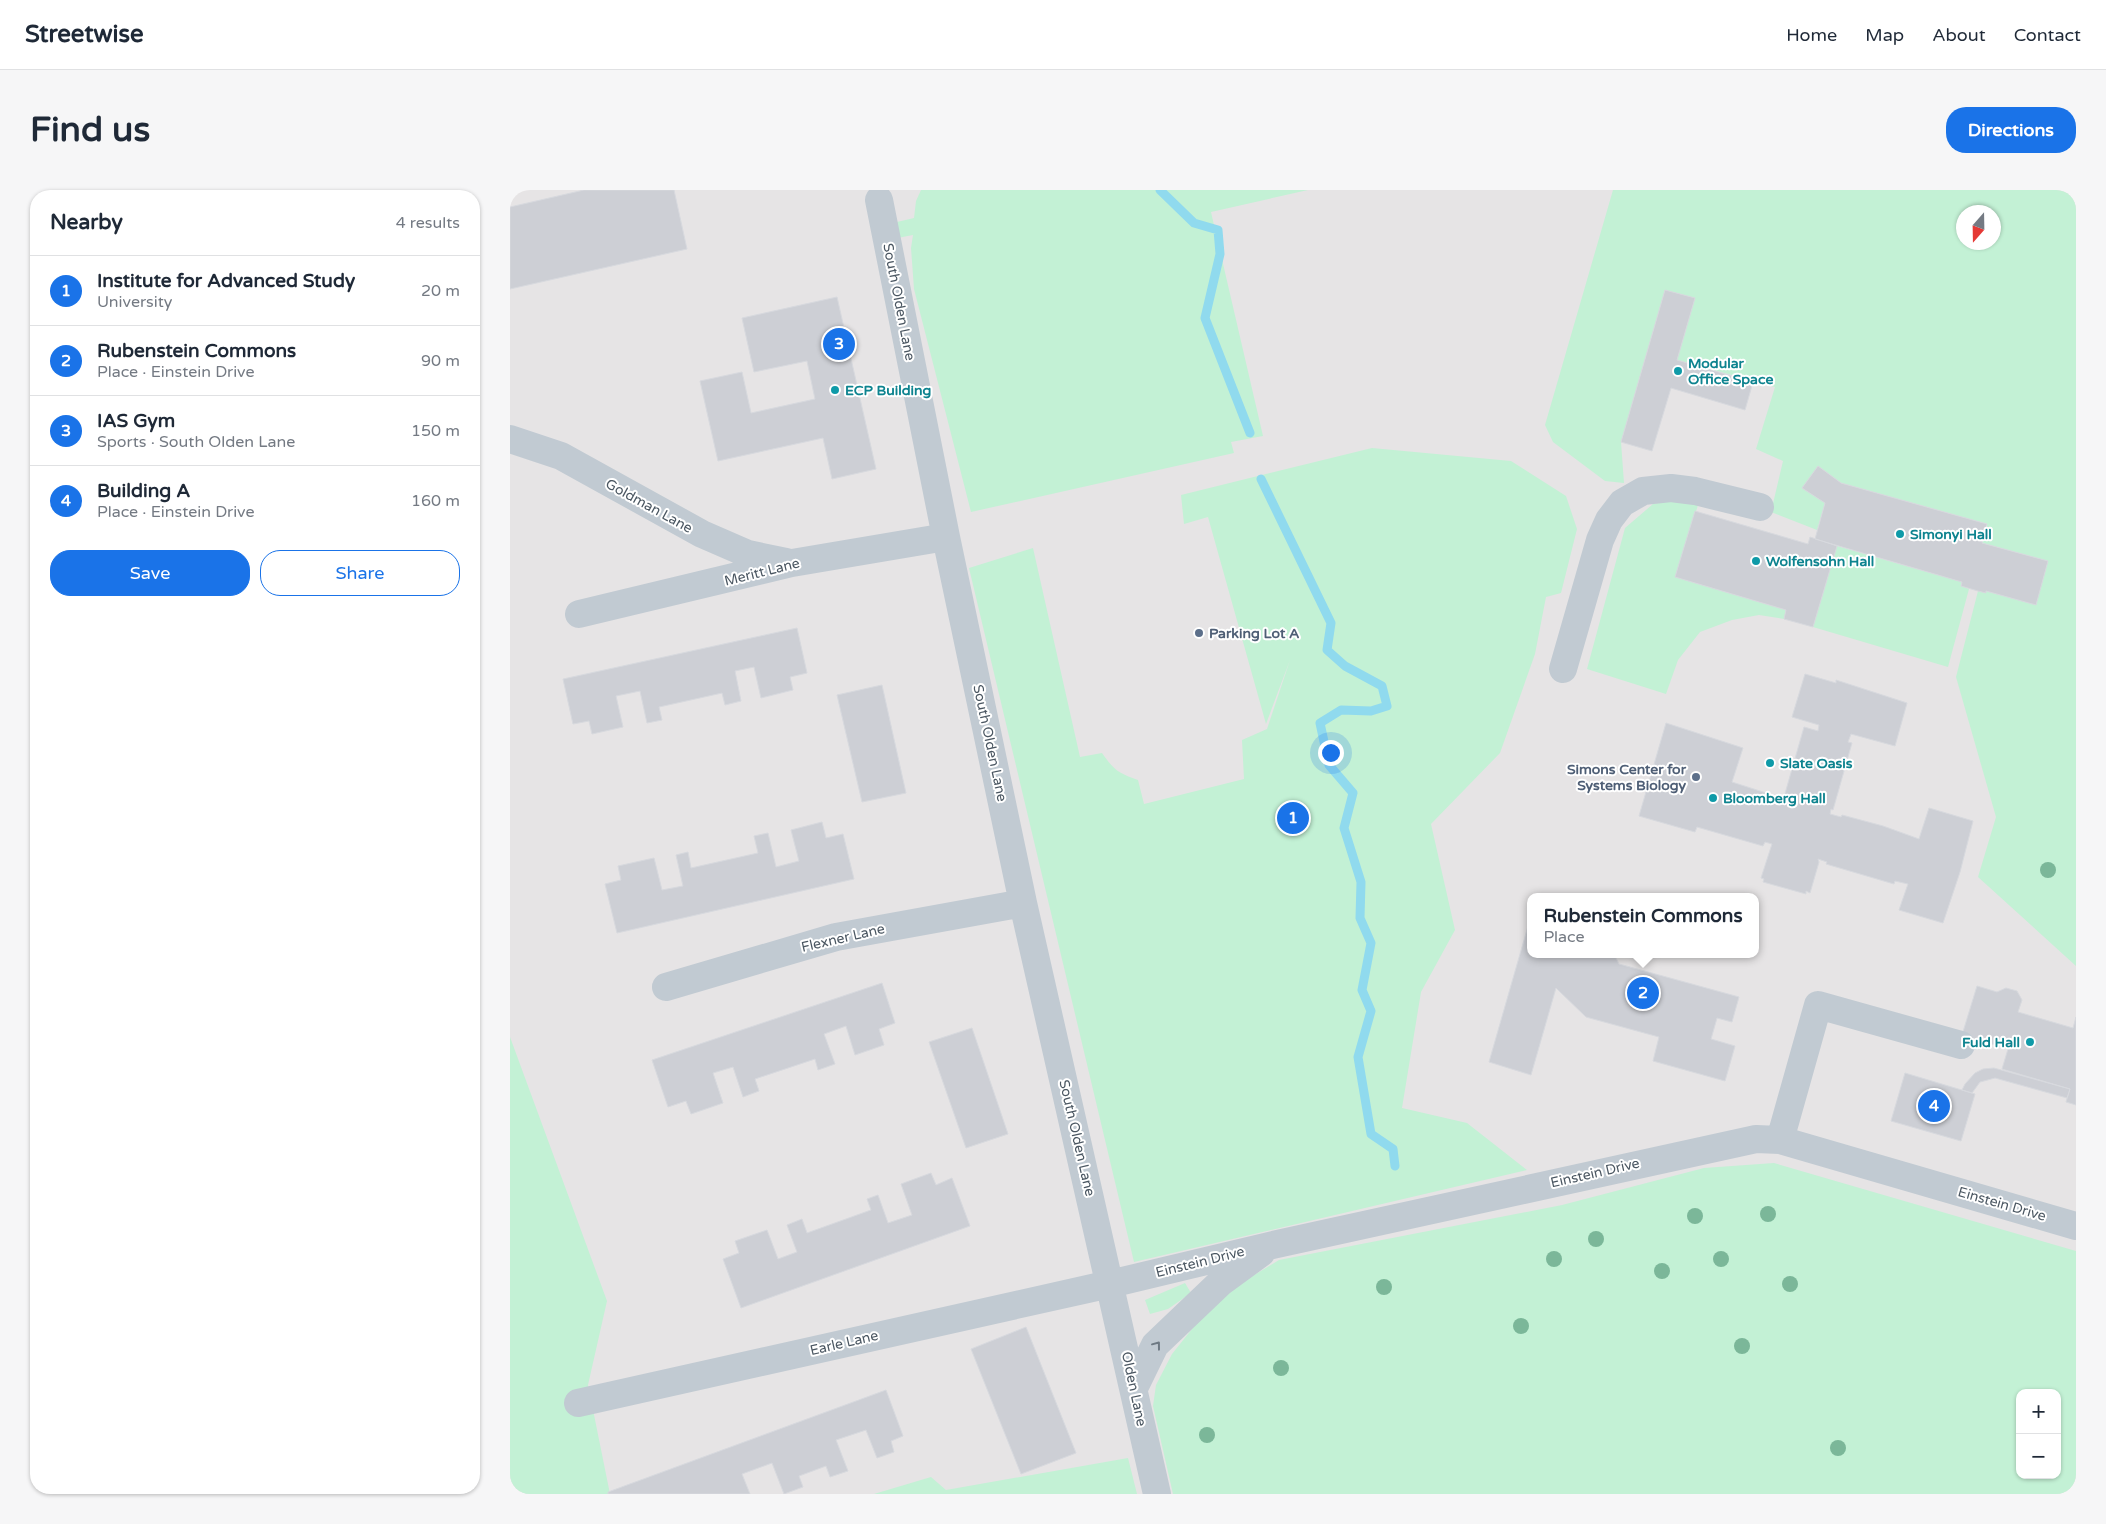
<!DOCTYPE html>
<meta charset="utf-8">
<style>
body{margin:0;font-family:"Varela Round",sans-serif;background:#f6f6f7;color:#1f2937}
.controls{position:absolute;right:15px;bottom:15px;display:grid;overflow:hidden;border-radius:10px;box-shadow:0 1px 4px #0004}
.controls button{width:45px;height:45px;display:grid;place-items:center;padding:0;border:0;border-bottom:1px solid #e0e1e3;background:#fff;color:#1f2937;font:25px sans-serif}
.compass{position:absolute;left:1446px;top:15px;width:45px;height:45px;border-radius:50%;background:#fff;box-shadow:0 1px 4px #0004;rotate:200deg}
.you{position:absolute;left:820px;top:562px;width:18px;height:18px;margin:-12px;border:4px solid #fff;border-radius:50%;background:#1a73e8;box-shadow:0 0 0 8px #1a73e833}
.badge{display:grid;place-items:center;width:32px;height:32px;border-radius:50%;background:#1a73e8;color:#fff;font-size:16px;font-weight:700}
.pin{position:absolute;translate:-50% -50%;border:2px solid #fff;box-shadow:0 1px 5px #0006}
.popup{position:absolute;left:1017px;top:703px;width:232px;height:65px;box-sizing:border-box;display:grid;place-content:center;border-radius:10px;background:#fff;filter:drop-shadow(0 1px 4px #0005);font-size:16px;white-space:nowrap;color:#747a83}
.popup b{font-size:19px;color:#1f2937}
.popup::after{content:'';position:absolute;left:50%;top:100%;margin-left:-10px;border:10px solid transparent;border-top-color:#fff}
.list{margin:0;padding:0;list-style:none}
h2{display:flex;justify-content:space-between;align-items:center;height:65px;margin:0;padding:0 20px;font-size:21px}
h2 small{font-size:16px;font-weight:400;color:#747a83}
.list li{display:grid;grid-template-columns:32px 1fr auto;gap:15px;align-items:center;box-sizing:border-box;height:70px;padding:0 20px;border-top:1px solid #e0e1e3}
.list b{display:block;font-size:19px;white-space:nowrap}
.list p{margin:0;font-size:16px;white-space:nowrap;color:#747a83}
.list em{font-size:16px;font-style:normal;color:#747a83}
.actions{display:flex;gap:10px;padding:15px 20px}
.actions a{flex:1;padding:11px 0;border:1px solid #1a73e8;border-radius:20px;text-align:center;font-size:18px;color:#1a73e8}
.actions .main{background:#1a73e8;color:#fff}
.map{position:relative;flex:none;width:1566px;height:1304px;overflow:hidden;border-radius:20px}
header{display:flex;align-items:center;gap:30px;box-sizing:border-box;height:70px;padding:0 25px;background:#fff;border-bottom:1px solid #e0e1e3}
header strong{font-size:24px}
nav{display:flex;gap:28px;margin-inline-start:auto;font-size:18px}
.intro{display:flex;align-items:center;justify-content:space-between;box-sizing:border-box;height:120px;padding:0 30px}
h1{margin:0;font-size:35px}
.button{padding:12px 22px;border-radius:20px;background:#1a73e8;color:#fff;font-size:18px;font-weight:700}
main{display:flex;gap:30px;padding:0 30px}
aside{flex:1;background:#fff;border-radius:20px;box-shadow:0 1px 4px #0004}
.map>svg:first-child{display:block}
.education{fill:#e6e4e5;fill-rule:evenodd}
.green{fill:#c3f1d5;fill-rule:evenodd}
.lines{fill:none;stroke-linecap:round;stroke-linejoin:round}
.stream{stroke:#90daee;stroke-width:9}
.building{fill:#cdcfd5;stroke:#d7d9de}
.minor{stroke:#c1cad2;stroke-width:28}
.tree{fill:#7bb799}
.oneway{stroke:#6e7983}
.culture-dot{fill:#0f9aa8;stroke:#fff;stroke-width:2}
.service-dot{fill:#5c6f8a;stroke:#fff;stroke-width:2}
.labels{text-anchor:middle;dominant-baseline:central;stroke-width:4;stroke-linejoin:round;paint-order:stroke}
.street-label{font-size:14px;fill:#4a5661;stroke:#fff}
.culture-label{font-size:14px;font-weight:bold;fill:#0d838f;stroke:#fff;text-anchor:start}
.service-label{font-size:14px;font-weight:bold;fill:#4e5e75;stroke:#fff;text-anchor:start}
</style>
<header>
<strong>Streetwise</strong>
<nav><a>Home</a><a>Map</a><a>About</a><a>Contact</a></nav>
</header>
<div class="intro"><h1>Find us</h1><a class="button">Directions</a></div>
<main>
<aside>
<h2>Nearby<small>4 results</small></h2>
<ul class="list">
<li><span class="badge">1</span><div><b>Institute for Advanced Study</b><p>University</p></div><em>20 m</em></li>
<li><span class="badge">2</span><div><b>Rubenstein Commons</b><p>Place · Einstein Drive</p></div><em>90 m</em></li>
<li><span class="badge">3</span><div><b>IAS Gym</b><p>Sports · South Olden Lane</p></div><em>150 m</em></li>
<li><span class="badge">4</span><div><b>Building A</b><p>Place · Einstein Drive</p></div><em>160 m</em></li>
</ul>
<div class="actions"><a class="main">Save</a><a>Share</a></div>
</aside>
<div class="map">
<svg width="1566" height="1304" viewBox="0 0 1566 1304">
<rect width="100%" height="100%" fill="#f5f3f3"/>
<path class="education" d="M 0,0 L 528,0 L 524,16 L 666,0 L 1566,0 L 1566,1304 L 0,1304 ZM 1454,22 L 1484,22 L 1484,52 L 1454,52 ZM 1020,707 L 1246,707 L 1246,764 L 1020,764 ZM 1510,1203 L 1547,1203 L 1547,1285 L 1510,1285 Z"/>
<path class="green" d="M 411,0 L 798,0 L 701,22 L 753,246 L 721,252 L 724,263 L 461,322 L 404,99 L 401,58 L 403,45 L 377,50 L 374,35 L 404,28 L 406,11 Z
M 1103,0 L 1566,0 L 1566,776 L 1468,687 L 1486,627 L 1446,487 L 1468,401 L 1476,403 L 1476,401 L 1525,414 L 1538,371 L 1472,353 L 1477,334 L 1331,293 L 1308,276 L 1292,298 L 1315,313 L 1307,340 L 1261,322 L 1273,271 L 1246,259 L 1265,197 L 1167,170 L 1185,108 L 1155,100 L 1111,252 L 1114,293 L 1095,291 L 1043,252 L 1035,235 ZM 1454,22 L 1484,22 L 1484,52 L 1454,52 Z
M 862,258 L 1001,271 L 1056,306 L 1067,339 L 1051,403 L 1036,407 L 1025,464 L 990,563 L 921,634 L 945,740 L 911,802 L 892,918 L 957,933 L 1017,980 L 624,1072 L 459,378 L 523,358 L 570,567 L 592,563 C 604,580 608,583 628,590 L 634,614 L 734,589 L 732,550 L 757,539 L 780,470 L 756,534 L 698,327 L 674,334 L 671,305 Z
M 1163,310 L 1188,315 L 1166,387 L 1276,420 L 1274,429 L 1249,425 L 1222,430 L 1190,442 L 1168,470 L 1156,504 L 1077,479 L 1115,338 L 1143,314 Z
M 1327,356 L 1452,392 L 1451,396 L 1459,399 L 1438,477 L 1303,437 Z
M 0,847 L 97,1111 L 78,1195 L 100,1304 L 0,1304 Z
M 1264,973 L 1566,1061 L 1566,1304 L 663,1304 L 643,1216 L 646,1195 L 662,1164 L 686,1134 L 726,1096 L 769,1070 L 1052,1015 L 1194,978 ZM 1510,1203 L 1547,1203 L 1547,1285 L 1510,1285 Z
M 675,1093 L 681,1103 L 658,1119 L 640,1124 L 635,1110 Z
M 618,1268 L 627,1304 L 364,1304 L 421,1287 L 436,1300 Z"/>
<g class="lines">
<path class="stream" d="M 650,0 L 684,33 L 708,40 L 710,64 L 695,128 L 740,243
M 751,289 L 821,433 L 817,460 L 835,476 L 872,496 L 877,516 L 861,521 L 831,520 L 810,533 L 819,575 L 843,603 L 834,638 L 851,692 L 850,728 L 861,753 L 852,800 L 861,821 L 848,867 L 861,944 L 883,959 L 885,976"/>
</g>
<path class="building" d="M 74,0 L 164,0 L 177,59 L 0,99 L 0,17 Z
M 1155,100 L 1185,108 L 1167,170 L 1243,192 L 1235,220 L 1161,198 L 1142,261 L 1111,252 Z
M 327,107 L 366,279 L 322,289 L 313,248 L 208,271 L 190,191 L 232,182 L 241,223 L 305,209 L 297,171 L 244,182 L 232,128 Z
M 1308,276 L 1331,293 L 1477,334 L 1472,353 L 1538,371 L 1526,415 L 1476,401 L 1476,403 L 1468,401 L 1451,396 L 1452,392 L 1305,349 L 1315,313 L 1292,298 Z
M 1185,321 L 1298,354 L 1300,347 L 1327,356 L 1303,437 L 1274,429 L 1276,420 L 1165,387 Z
M 287,438 L 297,483 L 280,487 L 283,500 L 251,508 L 244,477 L 225,481 L 231,511 L 215,515 L 212,503 L 149,517 L 152,530 L 137,533 L 130,501 L 106,506 L 113,537 L 82,544 L 79,531 L 63,534 L 53,489 Z
M 1295,484 L 1326,493 L 1326,490 L 1397,513 L 1385,556 L 1341,544 L 1338,552 L 1342,553 L 1323,620 L 1321,619 L 1320,624 L 1331,627 L 1332,625 L 1373,636 L 1409,649 L 1419,618 L 1463,631 L 1450,682 L 1433,733 L 1389,720 L 1398,694 L 1385,691 L 1384,694 L 1316,674 L 1317,672 L 1308,669 L 1309,672 L 1300,703 L 1296,701 L 1296,704 L 1253,692 L 1254,689 L 1251,688 L 1262,654 L 1255,652 L 1253,656 L 1187,637 L 1185,642 L 1129,626 L 1156,533 L 1233,558 L 1222,592 L 1275,609 L 1277,607 L 1274,607 L 1294,537 L 1308,541 L 1309,535 L 1282,527 Z
M 372,495 L 396,603 L 352,612 L 327,505 Z
M 312,632 L 316,648 L 333,644 L 344,689 L 107,743 L 95,694 L 111,690 L 108,676 L 144,668 L 152,700 L 173,696 L 166,665 L 178,662 L 181,678 L 248,663 L 244,646 L 258,643 L 266,677 L 289,671 L 281,640 Z
M 1018,736 L 1020,736 L 1020,764 L 1104,764 L 1109,774 L 1229,807 L 1222,832 L 1207,828 L 1201,849 L 1225,856 L 1215,891 L 1143,871 L 1149,847 L 1076,827 L 1046,798 L 1021,885 L 979,872 Z
M 372,793 L 385,833 L 369,839 L 374,855 L 345,865 L 336,836 L 314,844 L 325,874 L 308,880 L 305,869 L 245,889 L 249,901 L 233,907 L 223,877 L 203,883 L 213,913 L 181,924 L 176,911 L 158,917 L 142,870 Z
M 1467,796 L 1487,802 L 1496,798 L 1507,801 L 1512,810 L 1508,822 L 1563,838 L 1566,827 L 1566,915 L 1556,912 L 1560,899 L 1492,879 L 1498,859 L 1452,845 Z
M 462,838 L 498,944 L 456,958 L 419,852 Z
M 1484,878 L 1560,899 L 1557,908 L 1485,888 L 1470,892 L 1462,903 L 1452,900 L 1455,894 L 1465,883 L 1473,879 Z
M 1395,883 L 1465,904 L 1451,951 L 1381,931 Z
M 421,983 L 426,995 L 442,988 L 460,1036 L 231,1118 L 213,1069 L 229,1063 L 225,1051 L 257,1040 L 268,1069 L 287,1062 L 277,1035 L 292,1029 L 297,1043 L 361,1020 L 357,1009 L 368,1005 L 378,1033 L 402,1025 L 391,994 Z
M 516,1137 L 566,1263 L 511,1284 L 461,1159 Z
M 376,1200 L 393,1246 L 381,1251 L 384,1262 L 367,1268 L 356,1240 L 326,1250 L 338,1281 L 320,1287 L 316,1276 L 289,1286 L 293,1297 L 274,1304 L 262,1273 L 232,1284 L 240,1304 L 98,1304 L 98,1302 Z"/>
<g class="lines">
<path class="minor" d="M 369,10 L 436,347 L 513,713 L 647,1304
M 0,249 L 51,266 L 192,344 L 238,364 L 276,372
M 69,424 L 282,373 L 436,347
M 1053,479 L 1090,350 L 1099,330 L 1112,313 L 1133,301 L 1161,298 L 1185,301 L 1250,317
M 156,797 L 326,747 L 513,713
M 1270,950 L 1308,815 L 1451,855
M 624,1198 L 645,1155 L 710,1093 L 751,1063
M 68,1213 L 600,1094 L 763,1055 L 1246,949 L 1270,950 L 1566,1036"/>
</g>
<g class="tree">
<circle cx="1538" cy="680" r="8"/>
<circle cx="1258" cy="1024" r="8"/>
<circle cx="1185" cy="1026" r="8"/>
<circle cx="1086" cy="1049" r="8"/>
<circle cx="1044" cy="1069" r="8"/>
<circle cx="1211" cy="1069" r="8"/>
<circle cx="1152" cy="1081" r="8"/>
<circle cx="1280" cy="1094" r="8"/>
<circle cx="874" cy="1097" r="8"/>
<circle cx="1011" cy="1136" r="8"/>
<circle cx="1232" cy="1156" r="8"/>
<circle cx="771" cy="1178" r="8"/>
<circle cx="697" cy="1245" r="8"/>
<circle cx="1328" cy="1258" r="8"/>
</g>
<defs><path id="oneway-chevron" d="M-2-3.5L2.5 0L-2 3.5" fill="none" stroke-width="1.6" stroke-linecap="round" stroke-linejoin="round" transform="scale(1.25)"/></defs>
<use class="oneway" href="#oneway-chevron" transform="translate(647 1155) rotate(-53)"/>
<g class="culture-dot">
<circle cx="1168" cy="181" r="5"/>
<circle cx="325" cy="200" r="5"/>
<circle cx="1390" cy="344" r="5"/>
<circle cx="1246" cy="371" r="5"/>
<circle cx="1260" cy="573" r="5"/>
<circle cx="1203" cy="608" r="5"/>
<circle cx="1520" cy="852" r="5"/>
</g>
<g class="service-dot">
<circle cx="689" cy="443" r="5"/>
<circle cx="1186" cy="587" r="5"/>
</g>
<g class="labels">
<g class="street-label">
<text transform="translate(389 112) rotate(79)">South Olden Lane</text>
<text transform="translate(139 316) rotate(29)">Goldman Lane</text>
<text transform="translate(252 382) rotate(-14)">Meritt Lane</text>
<text transform="translate(480 553) rotate(78)">South Olden Lane</text>
<text transform="translate(333 748) rotate(-13)">Flexner Lane</text>
<text transform="translate(567 948) rotate(77)">South Olden Lane</text>
<text transform="translate(1085 983) rotate(-13)">Einstein Drive</text>
<text transform="translate(1492 1014) rotate(16)">Einstein Drive</text>
<text transform="translate(690 1072) rotate(-14)">Einstein Drive</text>
<text transform="translate(334 1153) rotate(-13)">Earle Lane</text>
<text transform="translate(624 1199) rotate(78)">Olden Lane</text>
</g>
<g class="culture-label">
<text x="1178" y="173">Modular<tspan x="1178" dy="16">Office Space</tspan></text>
<text x="335" y="200">ECP Building</text>
<text x="1400" y="344">Simonyi Hall</text>
<text x="1256" y="371">Wolfensohn Hall</text>
<text x="1270" y="573">Slate Oasis</text>
<text x="1213" y="608">Bloomberg Hall</text>
<text x="1510" y="852" text-anchor="end">Fuld Hall</text>
</g>
<g class="service-label">
<text x="699" y="443">Parking Lot A</text>
<text x="1176" y="579" text-anchor="end">Simons Center for<tspan x="1176" dy="16">Systems Biology</tspan></text>
</g>
</g>
</svg>
<div class="controls">
<button>+</button>
<button>−</button>
</div>
<svg class="compass" viewBox="-18 -18 36 36"><path d="M0-13l5 13h-10z" fill="#e53935"/><path d="M0 13l5-13h-10z" fill="#747a83"/></svg>
<div class="you"></div>
<div class="pin badge" style="left:783px;top:628px">1</div>
<div class="pin badge" style="left:1133px;top:803px">2</div>
<div class="popup"><b>Rubenstein Commons</b>Place</div>
<div class="pin badge" style="left:329px;top:154px">3</div>
<div class="pin badge" style="left:1424px;top:916px">4</div>
</div>
</main>
